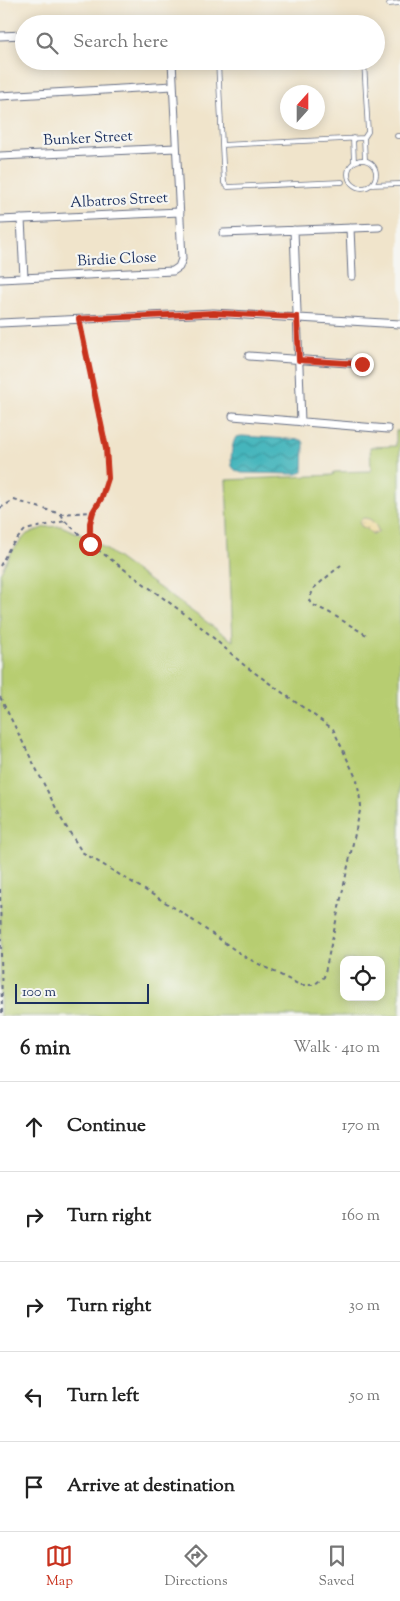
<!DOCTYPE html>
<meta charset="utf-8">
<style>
body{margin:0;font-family:"Sorts Mill Goudy",serif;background:#f2f2f2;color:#222}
.controls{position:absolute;right:15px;bottom:15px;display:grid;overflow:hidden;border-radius:10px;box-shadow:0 2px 12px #0003}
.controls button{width:45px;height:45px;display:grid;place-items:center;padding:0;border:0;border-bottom:1px solid #e0e0e0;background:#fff;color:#222;font:25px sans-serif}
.compass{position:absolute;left:280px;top:85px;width:45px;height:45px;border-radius:50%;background:#fff;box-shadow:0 2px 12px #0003;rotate:21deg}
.scale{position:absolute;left:15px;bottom:12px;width:134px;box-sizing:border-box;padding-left:5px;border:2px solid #1b2f5e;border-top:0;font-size:14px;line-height:18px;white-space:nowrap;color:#1b2f5e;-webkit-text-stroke:4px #f6f6f2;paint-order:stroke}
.stop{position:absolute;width:15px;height:15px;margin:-11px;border:4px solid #c8321e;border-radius:50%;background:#fff}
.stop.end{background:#c8321e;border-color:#fff;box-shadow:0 1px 5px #0008}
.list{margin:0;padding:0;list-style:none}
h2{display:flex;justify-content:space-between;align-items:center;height:65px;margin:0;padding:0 20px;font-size:21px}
h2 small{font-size:16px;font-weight:400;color:#767676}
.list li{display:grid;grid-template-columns:32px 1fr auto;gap:15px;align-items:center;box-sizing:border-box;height:90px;padding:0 20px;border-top:1px solid #e0e0e0}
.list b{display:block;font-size:19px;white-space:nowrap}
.list em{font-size:16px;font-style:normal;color:#767676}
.icon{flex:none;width:28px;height:28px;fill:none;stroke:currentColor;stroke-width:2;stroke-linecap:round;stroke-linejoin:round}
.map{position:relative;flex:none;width:400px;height:1016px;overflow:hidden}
.search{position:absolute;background:#fff;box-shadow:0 2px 12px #0003;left:15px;right:15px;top:15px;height:55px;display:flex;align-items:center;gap:12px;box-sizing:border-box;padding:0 18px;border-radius:28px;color:#767676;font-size:19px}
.sheet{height:515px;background:#fff}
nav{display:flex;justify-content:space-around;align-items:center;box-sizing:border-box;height:70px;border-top:1px solid #e0e0e0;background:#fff;font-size:14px;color:#767676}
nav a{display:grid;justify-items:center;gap:2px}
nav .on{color:#c8321e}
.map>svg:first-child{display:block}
.grass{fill:#b7cd71;stroke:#697e68;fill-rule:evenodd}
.sand{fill:url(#sand-dots);stroke:#84847e}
.water{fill:url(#water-waves);stroke:#30728d}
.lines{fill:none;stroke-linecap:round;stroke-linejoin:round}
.lane-casing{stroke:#666e84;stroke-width:5.5}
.street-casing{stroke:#666e84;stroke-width:9}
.path{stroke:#666e84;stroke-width:2;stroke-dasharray:4 4;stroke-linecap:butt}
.lane{stroke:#fff;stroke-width:4}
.street{stroke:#fff;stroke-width:7}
.route{stroke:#c8321e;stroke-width:6}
.labels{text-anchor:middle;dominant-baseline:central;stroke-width:4.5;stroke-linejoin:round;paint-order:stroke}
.street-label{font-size:15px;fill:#1b2f5e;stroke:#f6f6f2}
</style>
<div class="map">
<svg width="400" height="1016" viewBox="0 0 400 1016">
<defs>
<pattern id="sand-dots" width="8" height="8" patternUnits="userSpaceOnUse" patternTransform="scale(1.25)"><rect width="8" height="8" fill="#eeda9e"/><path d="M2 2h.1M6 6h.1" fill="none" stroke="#ccbb8a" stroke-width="1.8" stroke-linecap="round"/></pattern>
<pattern id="water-waves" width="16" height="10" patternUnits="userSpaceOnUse" patternTransform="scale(1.25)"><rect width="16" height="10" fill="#45b5bc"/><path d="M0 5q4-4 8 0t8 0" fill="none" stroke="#39949c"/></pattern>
</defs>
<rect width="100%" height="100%" fill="#f6f6f2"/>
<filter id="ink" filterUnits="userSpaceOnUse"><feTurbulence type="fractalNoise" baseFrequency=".02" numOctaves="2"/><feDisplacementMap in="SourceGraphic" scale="10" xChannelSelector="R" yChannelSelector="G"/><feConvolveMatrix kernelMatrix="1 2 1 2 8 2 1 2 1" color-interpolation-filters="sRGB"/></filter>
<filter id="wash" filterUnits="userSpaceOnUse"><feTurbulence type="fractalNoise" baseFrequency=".0096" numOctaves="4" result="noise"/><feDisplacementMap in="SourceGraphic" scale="20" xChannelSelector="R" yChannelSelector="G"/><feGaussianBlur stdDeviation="1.12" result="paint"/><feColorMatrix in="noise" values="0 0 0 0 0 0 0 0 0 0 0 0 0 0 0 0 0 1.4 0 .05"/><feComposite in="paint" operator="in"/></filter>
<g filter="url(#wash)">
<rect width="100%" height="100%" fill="#f0e4cb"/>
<path class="grass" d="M 396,431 L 400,431 L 400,1016 L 0,1016 L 0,573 L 12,551 L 27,534 L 45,527 L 61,526 L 93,540 L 233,641 L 226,480 L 333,475 L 334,472 L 371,471 L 370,447 L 396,446 ZM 344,960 L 381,960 L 381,997 L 344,997 Z"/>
<path class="sand" d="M 363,518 C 372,518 375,523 378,530 L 378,533 L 372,534 L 367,529 L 361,526 L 359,522 Z"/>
<path class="water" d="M 242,436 L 302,440 L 304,443 L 303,472 L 297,474 L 242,473 C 238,472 234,470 232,466 C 230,459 232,443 236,437 Z"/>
</g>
<g filter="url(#ink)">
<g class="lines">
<defs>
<path id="lane" d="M 389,4 L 400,3
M 304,24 L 357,21 L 361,24
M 218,61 L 222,145 L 364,138 L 368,132 L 364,61
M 397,136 L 400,136
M 353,138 L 354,162
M 364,138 L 365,160
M 222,145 L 224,183 L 228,187 L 342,182
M348 174a14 14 0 1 1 28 0a14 14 0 1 1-28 0Z
M 370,185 L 400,184"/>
<path id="street" d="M 0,36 L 24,35
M 0,96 L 173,86
M 0,156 L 176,148
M 21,219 L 24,278
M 0,220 L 180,212
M 350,228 L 352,276
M 294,230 L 301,422
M 223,233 L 379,227
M 0,279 L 173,271 L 179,267 L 182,259 L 172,61
M 0,323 L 213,313 L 400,324
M 249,356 L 362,364
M 233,416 L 388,429"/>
</defs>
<use href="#lane" class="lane-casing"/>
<use href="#street" class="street-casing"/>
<path class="path" d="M 0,508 L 14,500 L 61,514 L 93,512
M 61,514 L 65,521 L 89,543
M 341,565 L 314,588 L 309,600 L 311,604 L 330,613 L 368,636
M 0,566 L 10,547 L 25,530 L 65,521
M 0,697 L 62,820 L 82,852 L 178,910 L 245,957 L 300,985 L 314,985 L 324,977 L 361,806 L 357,780 L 333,729 L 244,665 L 193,620 L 90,544 L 90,523 L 93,512 L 101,497 L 108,478 L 105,448 L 80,327
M 0,889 L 2,1016"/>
<use href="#lane" class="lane"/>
<use href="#street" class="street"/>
</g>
</g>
<g class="lines" filter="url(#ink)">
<path class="route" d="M 90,544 L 90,523 L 93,512 L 102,497 L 108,478 L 106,448 L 79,319 L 214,313 L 297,317 L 299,360 L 362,364"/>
</g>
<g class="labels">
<g class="street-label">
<text transform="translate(88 139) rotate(-3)">Bunker Street</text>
<text transform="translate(119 201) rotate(-3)">Albatros Street</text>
<text transform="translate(117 260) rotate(-3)">Birdie Close</text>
</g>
</g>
</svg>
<div class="controls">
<button><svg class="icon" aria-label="locate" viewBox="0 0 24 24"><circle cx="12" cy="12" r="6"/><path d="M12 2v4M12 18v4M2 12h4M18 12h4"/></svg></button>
</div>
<svg class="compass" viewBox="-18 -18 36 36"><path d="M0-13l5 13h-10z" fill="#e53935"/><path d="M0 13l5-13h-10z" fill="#767676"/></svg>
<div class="scale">100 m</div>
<div class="stop" style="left:90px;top:544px"></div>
<div class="stop end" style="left:362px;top:364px"></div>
<div class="search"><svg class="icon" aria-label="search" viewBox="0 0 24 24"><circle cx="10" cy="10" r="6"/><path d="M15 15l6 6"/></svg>Search here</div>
</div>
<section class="sheet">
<h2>6 min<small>Walk · 410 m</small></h2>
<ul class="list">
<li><svg class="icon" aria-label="ahead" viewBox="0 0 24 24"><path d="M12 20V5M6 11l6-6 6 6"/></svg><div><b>Continue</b></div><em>170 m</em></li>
<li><svg class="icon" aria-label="right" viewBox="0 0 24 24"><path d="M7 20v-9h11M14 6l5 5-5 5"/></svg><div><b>Turn right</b></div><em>160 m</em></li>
<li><svg class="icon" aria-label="right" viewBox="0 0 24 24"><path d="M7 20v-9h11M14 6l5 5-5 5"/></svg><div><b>Turn right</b></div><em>30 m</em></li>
<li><svg class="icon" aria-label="left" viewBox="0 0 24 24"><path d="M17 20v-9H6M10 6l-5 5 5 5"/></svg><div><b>Turn left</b></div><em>50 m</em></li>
<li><svg class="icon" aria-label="arrive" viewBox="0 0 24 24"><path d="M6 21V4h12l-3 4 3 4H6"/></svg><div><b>Arrive at destination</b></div></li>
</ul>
</section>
<nav>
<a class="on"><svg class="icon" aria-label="map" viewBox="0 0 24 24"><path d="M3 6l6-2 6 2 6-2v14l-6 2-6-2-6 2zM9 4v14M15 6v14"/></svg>Map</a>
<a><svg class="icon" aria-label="directions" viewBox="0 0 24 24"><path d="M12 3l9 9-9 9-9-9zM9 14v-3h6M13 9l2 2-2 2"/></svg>Directions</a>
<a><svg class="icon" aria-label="saved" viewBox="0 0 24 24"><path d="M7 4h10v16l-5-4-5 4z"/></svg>Saved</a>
</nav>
